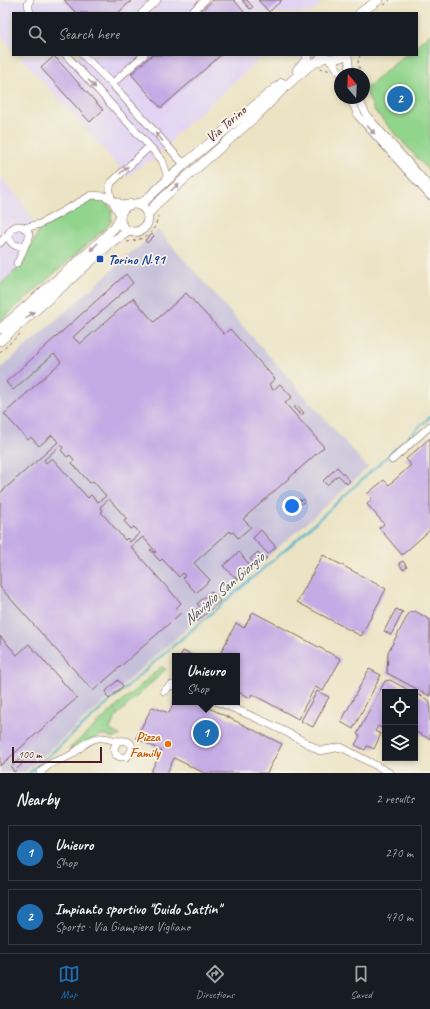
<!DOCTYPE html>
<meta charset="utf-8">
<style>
body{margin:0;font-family:Caveat,sans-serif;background:#242831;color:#f1f3f6}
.controls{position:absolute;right:12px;bottom:12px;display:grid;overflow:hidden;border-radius:0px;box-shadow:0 2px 6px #0003}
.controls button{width:36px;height:36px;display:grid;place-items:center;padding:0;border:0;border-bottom:1px solid #363941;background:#171b24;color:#f1f3f6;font:20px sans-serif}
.compass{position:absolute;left:334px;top:68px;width:36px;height:36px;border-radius:50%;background:#171b24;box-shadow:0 2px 6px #0003;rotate:341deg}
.scale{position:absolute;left:12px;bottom:10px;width:90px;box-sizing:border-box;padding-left:4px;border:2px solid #4a1f2b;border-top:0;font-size:11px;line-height:14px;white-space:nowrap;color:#4a1f2b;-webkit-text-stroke:3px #f7f3e8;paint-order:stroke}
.you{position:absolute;left:292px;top:506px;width:14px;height:14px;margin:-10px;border:3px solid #fff;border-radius:50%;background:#1a73e8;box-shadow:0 0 0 6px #1a73e833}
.badge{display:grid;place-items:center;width:26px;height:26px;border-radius:50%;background:#1f6fb2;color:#fff;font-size:13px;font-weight:700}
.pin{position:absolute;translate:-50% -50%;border:2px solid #fff;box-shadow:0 1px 4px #0006}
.popup{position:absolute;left:172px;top:653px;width:68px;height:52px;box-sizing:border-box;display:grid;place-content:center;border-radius:0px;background:#171b24;filter:drop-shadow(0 1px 3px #0005);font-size:13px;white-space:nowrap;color:#9ea1a6}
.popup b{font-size:15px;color:#f1f3f6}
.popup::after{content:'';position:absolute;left:50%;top:100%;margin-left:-8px;border:8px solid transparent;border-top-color:#171b24}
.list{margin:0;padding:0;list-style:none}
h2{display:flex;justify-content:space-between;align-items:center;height:52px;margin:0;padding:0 16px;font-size:17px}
h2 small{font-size:13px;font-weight:400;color:#9ea1a6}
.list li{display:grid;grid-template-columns:26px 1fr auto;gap:12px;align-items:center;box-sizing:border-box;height:56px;margin:0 8px 8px;padding:0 8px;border:1px solid #363941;border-radius:0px}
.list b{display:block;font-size:15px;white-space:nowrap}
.list p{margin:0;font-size:13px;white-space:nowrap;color:#9ea1a6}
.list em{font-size:13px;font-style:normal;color:#9ea1a6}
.icon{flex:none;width:22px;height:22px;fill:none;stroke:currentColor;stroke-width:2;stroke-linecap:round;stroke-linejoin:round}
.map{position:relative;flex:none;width:430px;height:773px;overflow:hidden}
.search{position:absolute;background:#171b24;box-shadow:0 2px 6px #0003;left:12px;right:12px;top:12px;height:44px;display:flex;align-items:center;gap:10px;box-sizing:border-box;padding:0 14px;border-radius:0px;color:#9ea1a6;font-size:15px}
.sheet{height:180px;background:#171b24}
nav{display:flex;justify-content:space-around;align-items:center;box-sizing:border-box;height:56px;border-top:1px solid #363941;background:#171b24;font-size:11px;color:#9ea1a6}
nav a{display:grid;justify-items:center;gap:2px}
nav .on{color:#1f6fb2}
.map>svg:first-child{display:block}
.built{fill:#e1d4f3}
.industrial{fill:#c5c0da}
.green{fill:#91d48c;stroke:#6e7a5c}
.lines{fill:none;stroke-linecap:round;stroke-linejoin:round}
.stream{stroke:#4fb1ce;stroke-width:2}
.building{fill:#c4abe5;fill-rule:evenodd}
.minor-casing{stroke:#826460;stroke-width:8}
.major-casing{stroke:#826460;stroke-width:10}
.path{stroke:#826460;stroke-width:1;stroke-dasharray:3 3;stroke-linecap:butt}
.minor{stroke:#fff;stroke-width:7}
.major{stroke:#fff;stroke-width:9}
.oneway{fill:#ae9aa0}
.transit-dot{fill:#1a4fb4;stroke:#f7f3e8;stroke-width:1.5}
.food-dot{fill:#e8710a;stroke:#f7f3e8;stroke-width:1.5}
.labels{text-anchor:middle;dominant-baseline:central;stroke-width:3.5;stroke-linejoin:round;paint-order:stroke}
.street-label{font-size:14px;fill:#4a1f2b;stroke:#f7f3e8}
.transit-label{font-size:14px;font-weight:bold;fill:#164399;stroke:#f7f3e8;text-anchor:start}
.food-label{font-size:14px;font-weight:bold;fill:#c56008;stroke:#f7f3e8;text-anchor:end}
.water-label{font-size:15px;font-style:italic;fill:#4c5264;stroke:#f7f3e8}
</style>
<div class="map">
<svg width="430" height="773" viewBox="0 0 430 773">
<rect width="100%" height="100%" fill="#f7f3e8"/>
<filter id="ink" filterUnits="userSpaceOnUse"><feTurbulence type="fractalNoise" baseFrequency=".025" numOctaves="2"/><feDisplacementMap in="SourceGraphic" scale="8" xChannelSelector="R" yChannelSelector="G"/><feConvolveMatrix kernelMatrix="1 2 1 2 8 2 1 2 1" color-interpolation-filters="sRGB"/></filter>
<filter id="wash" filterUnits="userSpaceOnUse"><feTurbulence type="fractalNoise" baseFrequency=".012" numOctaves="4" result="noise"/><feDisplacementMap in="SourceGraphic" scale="16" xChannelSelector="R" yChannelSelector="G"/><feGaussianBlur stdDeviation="0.9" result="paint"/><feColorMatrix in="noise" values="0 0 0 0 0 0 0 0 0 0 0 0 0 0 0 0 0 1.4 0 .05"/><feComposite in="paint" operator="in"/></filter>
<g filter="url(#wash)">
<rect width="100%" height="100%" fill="#ebe3c3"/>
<path class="built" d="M 5,0 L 326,0 L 311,13 L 13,13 L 13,49 L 0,34 L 0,4 Z
M 19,55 L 264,55 L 173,137 L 172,142 L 149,163 L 145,162 L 128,177 Z
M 0,176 L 20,199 L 34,223 L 24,263 L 0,286 Z"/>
<path class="industrial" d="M 158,230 L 368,468 L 25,772 L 0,773 L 0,369 Z"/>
<path class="green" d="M 430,34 L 430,172 L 374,110 L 365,89 L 405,55 L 417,55 L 417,45 Z
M 93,199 L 106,201 L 112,210 L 111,222 L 107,227 L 0,321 L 0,285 L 24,263 L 27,251 L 34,241 L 39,230 Z
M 161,667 L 166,669 L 162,673 L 118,714 L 110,728 L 111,731 L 120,735 L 120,736 L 115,738 L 101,735 L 76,748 L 70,750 L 70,748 Z"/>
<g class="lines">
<path class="stream" d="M 29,773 L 158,659 L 293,543 L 430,417"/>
</g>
<g id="blocks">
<path class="building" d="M 64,0 L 132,0 L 118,13 L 76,13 Z
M 213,0 L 234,0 L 245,13 L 199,13 Z
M 242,0 L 247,0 L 253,7 L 250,9 Z
M 258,0 L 282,0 L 269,12 Z
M 152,55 L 221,55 L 161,108 L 131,74 Z
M 54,56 L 103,110 L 90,122 L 41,68 Z
M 152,234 L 154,236 L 147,243 L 145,240 Z
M 126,274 L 133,283 L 73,337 L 80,344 L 133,298 L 154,322 L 186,293 L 224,334 L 230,329 L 275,379 L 269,384 L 273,390 L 280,384 L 292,397 L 285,403 L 324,447 L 243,519 L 251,527 L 238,538 L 233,532 L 231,533 L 230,531 L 194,563 L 210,580 L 196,593 L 183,578 L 185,576 L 183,573 L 179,577 L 162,559 L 160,561 L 150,550 L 151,549 L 155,553 L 156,552 L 143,537 L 131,547 L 181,603 L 176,608 L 181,613 L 93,691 L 0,587 L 0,493 L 58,442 L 52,435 L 39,446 L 31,437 L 28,440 L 4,414 L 61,362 L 54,354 L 13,390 L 6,382 ZM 61,445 L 63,448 L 61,450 L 67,457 L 70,455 L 74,460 L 72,463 L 90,483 L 93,481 L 106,496 L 98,502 L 91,495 L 88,498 L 52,458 L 46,463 L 44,460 ZM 109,499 L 127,519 L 124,521 L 131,529 L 134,527 L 140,533 L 130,542 L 127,538 L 125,540 L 101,512 L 103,511 L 100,507 Z
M 297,405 L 304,413 L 301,415 L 294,408 Z
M 430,438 L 430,530 L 402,555 L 379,528 L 384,524 L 367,504 L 372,499 L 367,494 L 384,480 L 389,485 L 411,465 L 406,459 Z
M 337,467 L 350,481 L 347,484 L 338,475 L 327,485 L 323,481 Z
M 300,499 L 301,501 L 303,499 L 305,501 L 291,512 L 289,509 Z
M 261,530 L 276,547 L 268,554 L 253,538 Z
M 239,552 L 252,568 L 238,580 L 223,566 Z
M 258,552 L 263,559 L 265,557 L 267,558 L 257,567 L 250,559 Z
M 323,555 L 386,589 L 361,636 L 297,602 Z
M 403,561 L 407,567 L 403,570 L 399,563 Z
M 211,591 L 220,601 L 198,621 L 192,614 L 200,607 L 197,604 Z
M 396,609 L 403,612 L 391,635 L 384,631 Z
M 415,611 L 430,620 L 430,696 L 387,673 L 388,652 L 409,613 Z
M 253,612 L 341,659 L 323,691 L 315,687 L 298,719 L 252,694 L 250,698 L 237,691 L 237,656 L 219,656 L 236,623 L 244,628 Z
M 0,636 L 17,655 L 29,644 L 77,698 L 0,766 Z
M 183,651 L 194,656 L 180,656 Z
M 369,669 L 381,675 L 353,729 L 341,722 Z
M 118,680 L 123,686 L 109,699 L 106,695 L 107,693 L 106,691 Z
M 390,680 L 412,692 L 385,692 L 385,729 L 378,726 L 375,731 L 381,734 L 374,749 L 367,746 L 365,750 L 355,745 L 360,736 L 357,734 L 385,681 Z
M 317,691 L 329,697 L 313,727 L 301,721 Z
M 415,693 L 430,701 L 430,739 L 416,732 L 415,734 Z
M 174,702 L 197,702 L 282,744 L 267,773 L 204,773 L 174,758 L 167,773 L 150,773 L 162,751 L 136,738 L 152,707 L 169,713 Z
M 20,759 L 23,763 L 14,772 L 11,767 Z"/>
</g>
</g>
<g filter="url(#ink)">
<use href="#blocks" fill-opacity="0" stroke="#826460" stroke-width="1"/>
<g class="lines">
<defs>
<path id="minor" d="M 30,0 L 28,4 L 30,13
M 142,13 L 157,0
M 191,13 L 205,0
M 66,55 L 162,160 L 167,174 L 166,182
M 83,55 L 112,84
M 144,55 L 112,84 L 181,161 L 187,162
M 348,55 L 350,74
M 328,58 L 334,64 L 341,74
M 350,98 L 359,117 L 430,196
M 358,98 L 367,116 L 430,187
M 120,215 C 114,204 107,196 111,183 L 149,147
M9 236a10 10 0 1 1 20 0a10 10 0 1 1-20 0Z
M 24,228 L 40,224 L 92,195 L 104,196 L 124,205 L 131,204
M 0,243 L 9,233
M 17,263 L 19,260 L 26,243
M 392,460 L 430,426
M 164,691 L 171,685 L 175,686
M 218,702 C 253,716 288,731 320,751 L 341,747 L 390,773
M 40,773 C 43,770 47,766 52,763 C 57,760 64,759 69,756 C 80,750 85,740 98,738 C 104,737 111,740 117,741 C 124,741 132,738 132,750 L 127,757 L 120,757 L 115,754 L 114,748 L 118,741"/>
<path id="major" d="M 360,13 L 378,0
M 321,55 C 329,60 337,60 345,55
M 297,70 L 306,61 L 308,55
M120 218a14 14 0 1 1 28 0a14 14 0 1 1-28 0Z
M 134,204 L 142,203 L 149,197 L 187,162 L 282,83
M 148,215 L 156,204 L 256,116 L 286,86 L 309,66 L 325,57
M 0,329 L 89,252 L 114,228 L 120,218
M 0,341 L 62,287 L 113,241 L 129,231"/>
</defs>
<use href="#minor" class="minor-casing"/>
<use href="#major" class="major-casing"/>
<path class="path" d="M 384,5 L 390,0
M 320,68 L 331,71
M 357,73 L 360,72 L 358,62 L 360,55
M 127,242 C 144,239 155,235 158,216
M 0,352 L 20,334"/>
<use href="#minor" class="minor"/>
<use href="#major" class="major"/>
</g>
<defs><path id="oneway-solid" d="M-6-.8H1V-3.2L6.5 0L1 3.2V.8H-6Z"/></defs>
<g class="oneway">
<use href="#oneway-solid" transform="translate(92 84) rotate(48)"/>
<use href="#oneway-solid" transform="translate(371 130) rotate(48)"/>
<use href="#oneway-solid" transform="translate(159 137) rotate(-133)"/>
<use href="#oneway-solid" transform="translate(124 170) rotate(-42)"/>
<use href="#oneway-solid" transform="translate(175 187) rotate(-42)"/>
<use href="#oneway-solid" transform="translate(94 247) rotate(135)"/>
<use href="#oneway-solid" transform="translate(30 315) rotate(-41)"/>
</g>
</g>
<rect class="transit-dot" x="96" y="255" width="8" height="8" rx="2"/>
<circle class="food-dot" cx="168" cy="744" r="4"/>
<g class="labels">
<g class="street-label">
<text transform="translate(226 124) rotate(-41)">Via Torino</text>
</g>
<g class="transit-label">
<text x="108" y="259">Torino N.91</text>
</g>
<g class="food-label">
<text x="160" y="736">Pizza<tspan x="160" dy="16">Family</tspan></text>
</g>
<g class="water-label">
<text transform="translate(224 589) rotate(-41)">Naviglio San Giorgio</text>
</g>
</g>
</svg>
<div class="controls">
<button><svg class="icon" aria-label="locate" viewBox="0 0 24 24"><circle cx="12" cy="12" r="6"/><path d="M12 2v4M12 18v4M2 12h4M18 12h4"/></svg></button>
<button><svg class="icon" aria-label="layers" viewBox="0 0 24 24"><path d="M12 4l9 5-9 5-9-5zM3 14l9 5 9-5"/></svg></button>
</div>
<svg class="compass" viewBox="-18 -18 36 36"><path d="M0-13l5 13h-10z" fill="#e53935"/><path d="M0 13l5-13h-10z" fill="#9ea1a6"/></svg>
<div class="scale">100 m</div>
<div class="you"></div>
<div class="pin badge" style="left:206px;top:733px">1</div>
<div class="popup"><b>Unieuro</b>Shop</div>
<div class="pin badge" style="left:400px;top:99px">2</div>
<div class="search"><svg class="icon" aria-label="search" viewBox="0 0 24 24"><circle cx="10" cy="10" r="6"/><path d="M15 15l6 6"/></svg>Search here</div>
</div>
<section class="sheet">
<h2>Nearby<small>2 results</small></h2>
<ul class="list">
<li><span class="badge">1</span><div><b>Unieuro</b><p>Shop</p></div><em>270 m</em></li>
<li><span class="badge">2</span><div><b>Impianto sportivo &quot;Guido Sattin&quot;</b><p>Sports · Via Giampiero Vigliano</p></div><em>470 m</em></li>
</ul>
</section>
<nav>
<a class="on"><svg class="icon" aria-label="map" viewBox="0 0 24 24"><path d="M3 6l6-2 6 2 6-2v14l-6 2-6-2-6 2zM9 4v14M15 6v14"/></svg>Map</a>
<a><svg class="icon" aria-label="directions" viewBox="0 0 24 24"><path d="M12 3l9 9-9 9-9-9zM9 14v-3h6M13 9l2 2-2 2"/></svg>Directions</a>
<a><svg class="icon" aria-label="saved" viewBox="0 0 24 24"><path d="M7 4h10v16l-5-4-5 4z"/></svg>Saved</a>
</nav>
